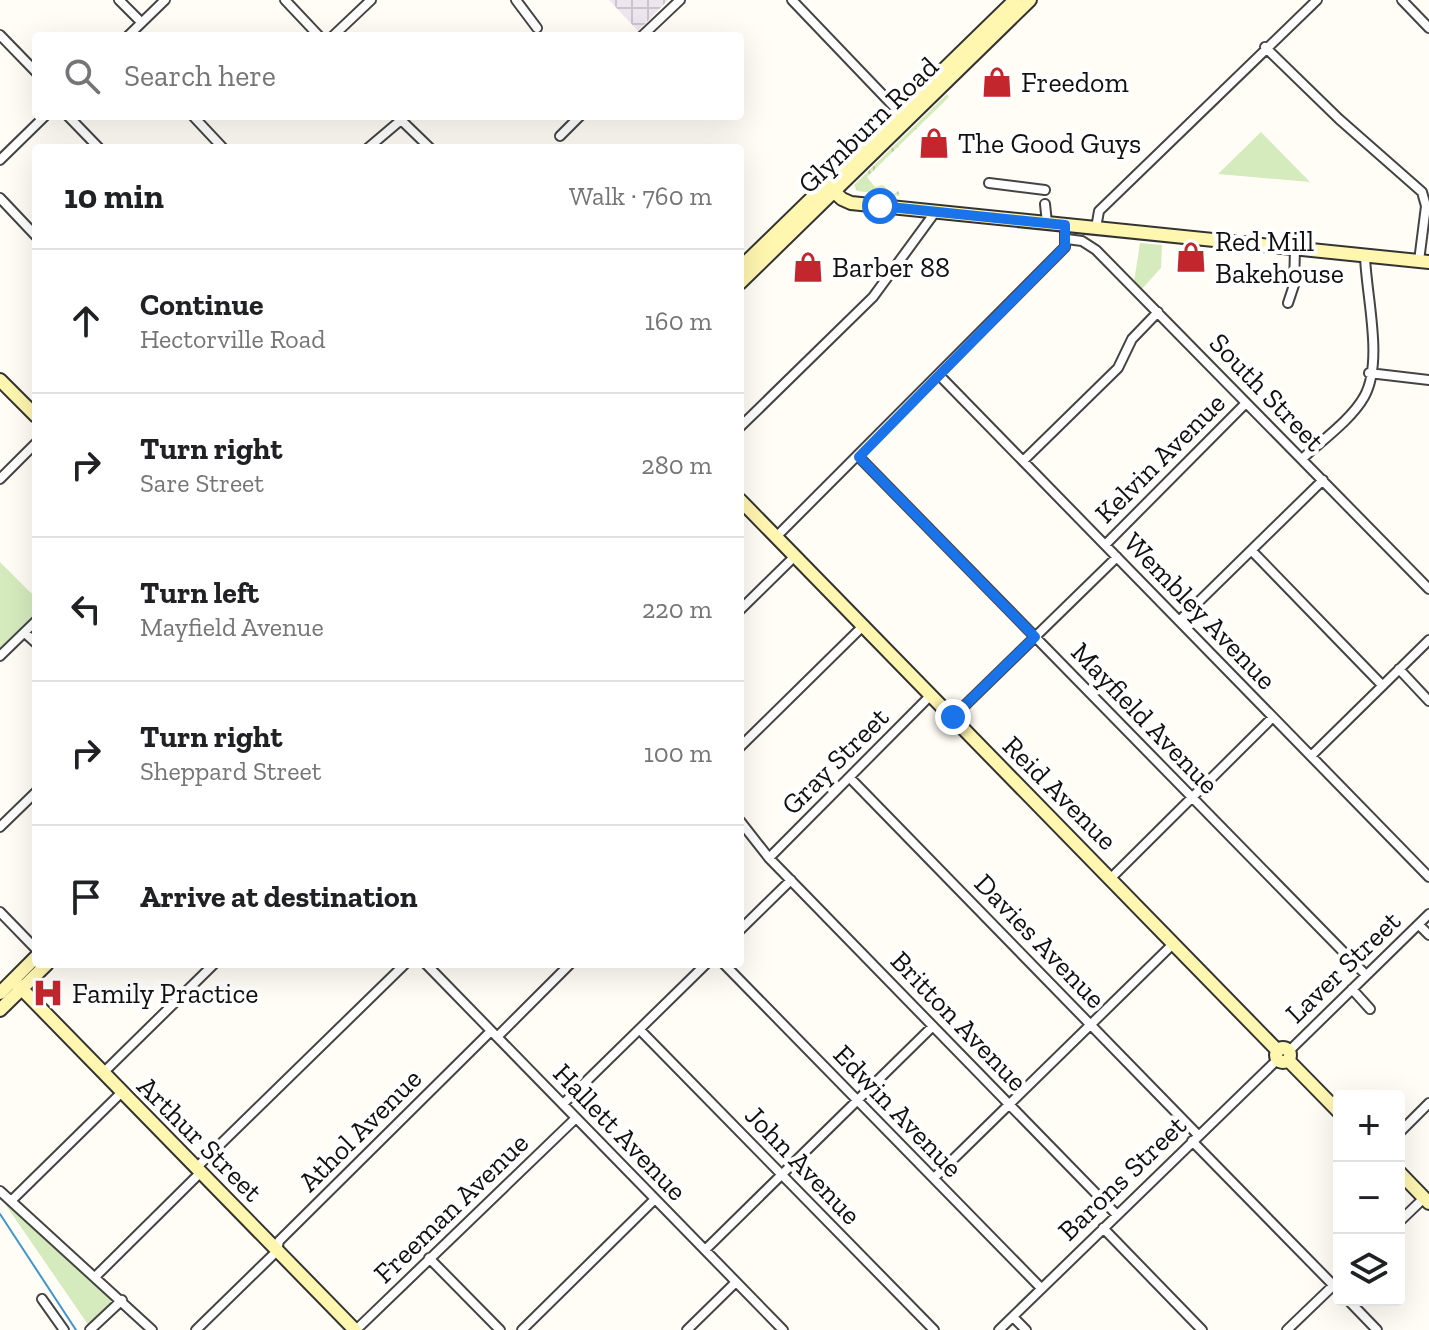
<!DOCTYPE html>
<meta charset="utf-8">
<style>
body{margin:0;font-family:"Zilla Slab",serif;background:#f6f6f6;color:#202124}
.controls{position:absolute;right:24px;bottom:24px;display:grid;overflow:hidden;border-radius:8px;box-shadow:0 8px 32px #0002}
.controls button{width:72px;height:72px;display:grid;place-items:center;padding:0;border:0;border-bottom:2px solid #e0e0e0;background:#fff;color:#202124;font:40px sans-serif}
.stop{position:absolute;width:24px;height:24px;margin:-18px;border:6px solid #1a73e8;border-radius:50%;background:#fff}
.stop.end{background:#1a73e8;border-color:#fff;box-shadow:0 2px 8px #0008}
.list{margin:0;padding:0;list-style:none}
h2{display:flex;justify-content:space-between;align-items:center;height:104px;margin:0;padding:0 32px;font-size:34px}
h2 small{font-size:26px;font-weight:400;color:#757577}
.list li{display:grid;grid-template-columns:52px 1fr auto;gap:24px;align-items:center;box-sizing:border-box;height:144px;padding:0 32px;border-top:2px solid #e0e0e0}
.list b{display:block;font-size:30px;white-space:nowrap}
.list p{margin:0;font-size:26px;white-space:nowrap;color:#757577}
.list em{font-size:26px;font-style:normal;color:#757577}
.icon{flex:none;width:44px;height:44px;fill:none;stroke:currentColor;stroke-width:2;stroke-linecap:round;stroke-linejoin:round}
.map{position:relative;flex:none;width:1429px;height:1330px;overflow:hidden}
.search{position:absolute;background:#fff;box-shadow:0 8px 32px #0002;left:32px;top:32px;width:712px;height:88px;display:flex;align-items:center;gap:20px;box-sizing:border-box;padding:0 28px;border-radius:8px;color:#757577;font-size:30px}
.panel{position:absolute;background:#fff;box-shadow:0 8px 32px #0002;left:32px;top:144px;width:712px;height:824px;border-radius:8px}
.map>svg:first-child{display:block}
.industrial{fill:url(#industrial-grid)}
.grass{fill:url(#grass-tufts)}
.park{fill:#d5ebbd}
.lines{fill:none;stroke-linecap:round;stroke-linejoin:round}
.stream{stroke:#3f96cf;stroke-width:2}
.street-casing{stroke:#444;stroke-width:12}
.secondary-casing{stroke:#333;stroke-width:16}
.street{stroke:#fff;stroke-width:8}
.secondary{stroke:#fff6b0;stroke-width:12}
.route{stroke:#1a73e8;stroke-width:10}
.labels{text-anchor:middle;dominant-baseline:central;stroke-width:8;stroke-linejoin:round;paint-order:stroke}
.poi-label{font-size:28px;fill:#111;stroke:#fff;text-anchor:start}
.street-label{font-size:28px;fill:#111;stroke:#fff}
</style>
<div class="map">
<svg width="1429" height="1330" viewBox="0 0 1429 1330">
<defs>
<pattern id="industrial-grid" width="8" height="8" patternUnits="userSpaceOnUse" patternTransform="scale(2)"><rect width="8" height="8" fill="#eee6ef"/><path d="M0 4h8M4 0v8" fill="none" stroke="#cbc4cc"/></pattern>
<pattern id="grass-tufts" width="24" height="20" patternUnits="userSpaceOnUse" patternTransform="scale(2)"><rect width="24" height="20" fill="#d5ebbd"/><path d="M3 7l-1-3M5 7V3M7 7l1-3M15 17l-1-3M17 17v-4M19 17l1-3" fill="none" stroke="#b6c8a1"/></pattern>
</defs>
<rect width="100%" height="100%" fill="#fffdf5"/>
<path class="industrial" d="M 609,0 L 668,0 L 638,31 Z"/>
<path class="grass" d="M 947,94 L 949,97 L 867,177 L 875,187 L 883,185 L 893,195 L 898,191 L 900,196 L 857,191 L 854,185 Z"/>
<path class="park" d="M 1261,132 L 1310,182 L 1218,174 Z
M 1140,243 L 1162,245 L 1161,268 L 1141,290 L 1134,282 Z
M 0,562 L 36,598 L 36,613 L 0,648 Z
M 3,1201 L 111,1297 L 110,1306 L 89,1326 Z"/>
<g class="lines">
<path class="stream" d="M 0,1214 L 76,1330"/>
<defs>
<path id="street" d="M 119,0 L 141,22
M 285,0 L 319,36
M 516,0 L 537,28
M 792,0 L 902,115
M 1402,0 L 1429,28
M 0,35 L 36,72
M 128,36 L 165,0
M 333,36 L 371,0
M 642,36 L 680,0
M 1265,47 L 1339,119 L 1422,192 L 1426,206 L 1419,261
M 68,116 L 99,148
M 193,116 L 223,148
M 397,116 L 430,148
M 560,136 L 580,116
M 368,148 L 401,120
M 0,160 L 45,116
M 989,183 L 1045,190
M 0,198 L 36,236
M 1045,204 L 1047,223
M 1096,228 L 1099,211 L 1317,0
M 1067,239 L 1082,241 L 1096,250 L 1429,589
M 1288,303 L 1294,285 L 1295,249
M 1369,373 L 1429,380
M 940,376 L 1429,877
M 740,427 L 873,297 L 936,211
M 859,457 L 1366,975
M 1302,459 C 1321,441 1351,420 1364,397 C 1384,362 1366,295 1365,256
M 1023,461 L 1118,368 L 1132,339 L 1158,312
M 0,479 L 36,443
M 776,537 L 1065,247 L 1065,225
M 1105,545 L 1246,403
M 1252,551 L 1382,685
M 740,610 L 795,556
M 1179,621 L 1323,480
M 25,633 L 36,643
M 0,656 L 36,621
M 1399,669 L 1429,701
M 953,717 L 1117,557
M 740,747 L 863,626
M 1311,756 L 1429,640
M 850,778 L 1198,1135
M 740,821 L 769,858 L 1117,1215
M 0,827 L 36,792
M 769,858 L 931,695
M 1111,878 L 1273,717
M 0,912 L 36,949
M 1419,925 L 1429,935
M 740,930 L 791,880
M 426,964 L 783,1330
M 724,964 L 1041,1288
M 1352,989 L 1370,1009
M 640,1030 L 934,1330
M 497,1037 L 570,964
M 1289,1051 L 1429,914
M 103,1073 L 214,964
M 563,1104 L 706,964
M 1399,1133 L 1429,1103
M 1192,1141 L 1339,1291
M 196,1168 L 405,964
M 934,1178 L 1174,943
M 0,1191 L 152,1330
M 11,1201 L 121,1093
M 1399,1222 L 1424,1198
M 1103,1228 L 1202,1330
M 705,1250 L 933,1026
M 429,1258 L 500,1330
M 95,1277 L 200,1173
M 42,1299 L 64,1330
M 1348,1300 L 1377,1330
M 1013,1317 L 1026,1330
M 90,1330 L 122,1300
M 196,1330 L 277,1251 L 279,1241 L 491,1031
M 356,1330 L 576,1118
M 522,1330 L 655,1199
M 687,1330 L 736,1282
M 999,1330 L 1278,1059
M 1287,1330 L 1339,1280"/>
<path id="secondary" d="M 827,185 L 842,199 L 851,203 L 1429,262
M 740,268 L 1015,0
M 740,283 L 1030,0
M 0,380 L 36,416
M 740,500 L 1278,1051
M 13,980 L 355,1330
M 0,993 L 36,957
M 0,1010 L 47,964
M1276 1055a7 7 0 1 1 14 0a7 7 0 1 1-14 0Z
M 1288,1060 L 1339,1112
M 1399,1172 L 1429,1203"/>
</defs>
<use href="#street" class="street-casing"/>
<use href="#secondary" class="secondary-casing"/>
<use href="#street" class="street"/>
<use href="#secondary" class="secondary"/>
</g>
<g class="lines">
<path class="route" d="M 880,206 L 1065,225 L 1065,247 L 859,457 L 1035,637 L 953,717"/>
</g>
<defs>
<symbol id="shop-bare" viewBox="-9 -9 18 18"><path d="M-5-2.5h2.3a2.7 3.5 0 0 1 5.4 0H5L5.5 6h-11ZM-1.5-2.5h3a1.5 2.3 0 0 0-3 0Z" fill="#c4262e" stroke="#fff" stroke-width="2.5" paint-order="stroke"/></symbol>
<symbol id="hospital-bare" viewBox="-9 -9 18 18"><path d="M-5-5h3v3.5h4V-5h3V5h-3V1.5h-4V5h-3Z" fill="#c4262e" stroke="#fff" stroke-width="2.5" paint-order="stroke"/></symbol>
</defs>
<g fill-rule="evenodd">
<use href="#shop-bare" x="975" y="60" width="44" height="44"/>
<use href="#shop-bare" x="912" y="121" width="44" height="44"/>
<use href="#shop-bare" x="1169" y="235" width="44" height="44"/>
<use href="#shop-bare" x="786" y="245" width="44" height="44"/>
<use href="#hospital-bare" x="26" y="971" width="44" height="44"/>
</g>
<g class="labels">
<g class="poi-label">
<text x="1021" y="82">Freedom</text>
<text x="958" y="143">The Good Guys</text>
<text x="1215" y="241">Red Mill<tspan x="1215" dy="32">Bakehouse</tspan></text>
<text x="832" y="267">Barber 88</text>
<text x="72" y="993">Family Practice</text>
</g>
<g class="street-label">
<text transform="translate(868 125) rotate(-44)">Glynburn Road</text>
<text transform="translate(1267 392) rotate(46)">South Street</text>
<text transform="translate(1160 458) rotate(-45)">Kelvin Avenue</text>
<text transform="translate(1200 611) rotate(46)">Wembley Avenue</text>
<text transform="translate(1145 718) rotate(46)">Mayfield Avenue</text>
<text transform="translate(835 761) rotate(-45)">Gray Street</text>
<text transform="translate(1060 793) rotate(45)">Reid Avenue</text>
<text transform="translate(1040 941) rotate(46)">Davies Avenue</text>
<text transform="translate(1343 967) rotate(-44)">Laver Street</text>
<text transform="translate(959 1021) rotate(46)">Britton Avenue</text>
<text transform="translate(898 1111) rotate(46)">Edwin Avenue</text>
<text transform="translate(360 1130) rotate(-45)">Athol Avenue</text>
<text transform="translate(620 1132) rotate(46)">Hallett Avenue</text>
<text transform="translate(200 1139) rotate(45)">Arthur Street</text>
<text transform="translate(803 1165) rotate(46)">John Avenue</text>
<text transform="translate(1122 1178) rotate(-44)">Barons Street</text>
<text transform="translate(451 1208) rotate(-44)">Freeman Avenue</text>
</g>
</g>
</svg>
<div class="controls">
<button>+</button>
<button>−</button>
<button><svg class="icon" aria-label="layers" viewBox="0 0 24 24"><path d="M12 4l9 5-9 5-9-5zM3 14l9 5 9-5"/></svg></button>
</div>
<div class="stop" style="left:880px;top:206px"></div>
<div class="stop end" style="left:953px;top:717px"></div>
<div class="search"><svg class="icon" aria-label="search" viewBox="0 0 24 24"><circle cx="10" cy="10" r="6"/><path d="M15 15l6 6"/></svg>Search here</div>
<section class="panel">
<h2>10 min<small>Walk · 760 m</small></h2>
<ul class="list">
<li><svg class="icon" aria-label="ahead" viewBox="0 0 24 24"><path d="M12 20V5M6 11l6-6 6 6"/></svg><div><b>Continue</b><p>Hectorville Road</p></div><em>160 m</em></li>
<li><svg class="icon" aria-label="right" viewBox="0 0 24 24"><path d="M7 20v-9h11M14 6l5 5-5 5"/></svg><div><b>Turn right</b><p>Sare Street</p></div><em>280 m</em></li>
<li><svg class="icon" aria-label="left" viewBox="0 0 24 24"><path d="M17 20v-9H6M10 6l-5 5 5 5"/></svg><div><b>Turn left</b><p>Mayfield Avenue</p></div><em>220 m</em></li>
<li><svg class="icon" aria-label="right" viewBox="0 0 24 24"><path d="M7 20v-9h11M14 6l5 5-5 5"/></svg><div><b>Turn right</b><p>Sheppard Street</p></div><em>100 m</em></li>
<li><svg class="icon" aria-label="arrive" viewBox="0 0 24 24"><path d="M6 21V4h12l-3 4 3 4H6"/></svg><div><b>Arrive at destination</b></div></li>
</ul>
</section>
</div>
